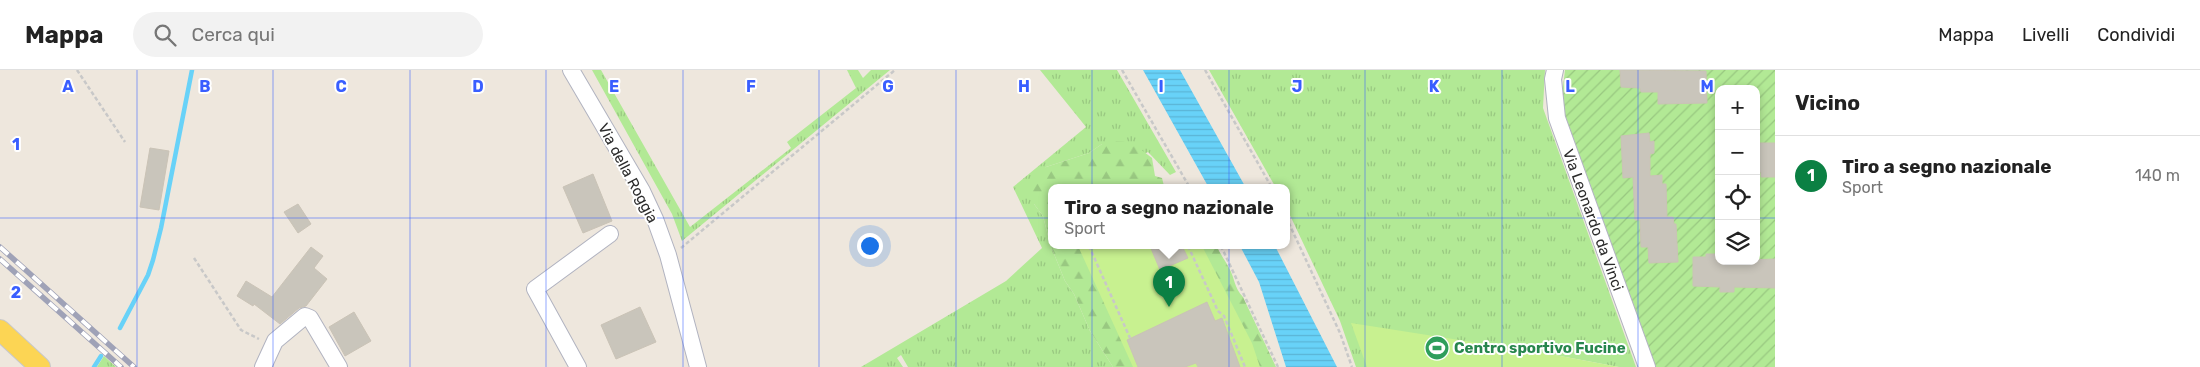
<!DOCTYPE html>
<html lang="it">
<meta charset="utf-8">
<style>
body{margin:0;font-family:Rubik,sans-serif;background:#f2f2f2;color:#222}
.controls{position:absolute;right:15px;top:15px;display:grid;overflow:hidden;border-radius:10px;box-shadow:0 2px 8px #0003}
.controls button{width:45px;height:45px;display:grid;place-items:center;padding:0;border:0;border-bottom:1px solid #e0e0e0;background:#fff;color:#222;font:25px sans-serif}
.you{position:absolute;left:869px;top:175px;width:18px;height:18px;margin:-12px;border:4px solid #fff;border-radius:50%;background:#1a73e8;box-shadow:0 0 0 8px #1a73e833}
.badge{display:grid;place-items:center;width:32px;height:32px;border-radius:50%;background:#0b8043;color:#fff;font-size:16px;font-weight:700}
.pin{position:absolute;translate:-50% -41px;filter:drop-shadow(0 1px 2px #0008)}
.pin::after{content:'';position:absolute;top:26px;width:18px;height:15px;background:inherit;clip-path:polygon(0 0,100% 0,50% 100%)}
.popup{position:absolute;left:1048px;top:114px;width:242px;height:65px;box-sizing:border-box;display:grid;place-content:center;border-radius:10px;background:#fff;filter:drop-shadow(0 1px 4px #0005);font-size:16px;white-space:nowrap;color:#767676}
.popup b{font-size:19px;color:#222}
.popup::after{content:'';position:absolute;left:50%;top:100%;margin-left:-10px;border:10px solid transparent;border-top-color:#fff}
.list{margin:0;padding:0;list-style:none}
h2{display:flex;justify-content:space-between;align-items:center;height:65px;margin:0;padding:0 20px;font-size:21px}
h2 small{font-size:16px;font-weight:400;color:#767676}
.list li{display:grid;grid-template-columns:32px 1fr auto;gap:15px;align-items:center;box-sizing:border-box;height:80px;padding:0 20px;border-top:1px solid #e0e0e0}
.list b{display:block;font-size:19px;white-space:nowrap}
.list p{margin:0;font-size:16px;white-space:nowrap;color:#767676}
.list em{font-size:16px;font-style:normal;color:#767676}
.icon{flex:none;width:28px;height:28px;fill:none;stroke:currentColor;stroke-width:2;stroke-linecap:round;stroke-linejoin:round}
.map{position:relative;flex:none;width:1775px;height:297px;overflow:hidden}
header{display:flex;align-items:center;gap:30px;box-sizing:border-box;height:70px;padding:0 25px;background:#fff;border-bottom:1px solid #e0e0e0}
header strong{font-size:24px}
nav{display:flex;gap:28px;margin-inline-start:auto;font-size:18px}
.search{width:350px;height:45px;background:#f2f2f2;display:flex;align-items:center;gap:12px;box-sizing:border-box;padding:0 18px;border-radius:28px;color:#767676;font-size:19px}
main{display:flex}
aside{flex:1;background:#fff}
.map>svg:first-child{display:block}
.grass{fill:url(#grass-tufts)}
.forest{fill:url(#forest-firs)}
.garden{fill:url(#garden-furrows);fill-rule:evenodd}
.pitch{fill:#c8f190}
.water{fill:url(#water-rules)}
.lines{fill:none;stroke-linecap:round;stroke-linejoin:round}
.stream{stroke:#68d2f8;stroke-width:4.5}
.building{fill:#c9c5bb;stroke:#cac3b6}
.minor-casing{stroke:#b1b3c0;stroke-width:18}
.major-casing{stroke:#c8c8c8;stroke-width:22}
.path{stroke:#c8c8c8;stroke-width:2.5;stroke-dasharray:4 2.5;stroke-linecap:butt}
.minor{stroke:#fff;stroke-width:16}
.major{stroke:#fcd554;stroke-width:20}
.rail-casing{stroke:#9fa2b7;stroke-width:5.5}
.rail{stroke:#fff;stroke-width:4;stroke-dasharray:11;stroke-linecap:butt}
.grid{fill:none;stroke:#395eff;stroke-width:1;stroke-opacity:0.55}
.labels{text-anchor:middle;dominant-baseline:central;stroke-width:4;stroke-linejoin:round;paint-order:stroke}
.street-label{font-size:15px;fill:#2c2c2c;stroke:#fff}
.leisure-label{font-size:15px;font-weight:bold;fill:#27864d;stroke:#fff;text-anchor:start}
.grid-label{font-size:16px;text-anchor:middle;font-weight:bold;fill:#395eff;stroke:#fff;stroke-width:4;stroke-linejoin:round;paint-order:stroke}
</style>
<header>
<strong>Mappa</strong>
<div class="search"><svg class="icon" aria-label="search" viewBox="0 0 24 24"><circle cx="10" cy="10" r="6"/><path d="M15 15l6 6"/></svg>Cerca qui</div>
<nav><a>Mappa</a><a>Livelli</a><a>Condividi</a></nav>
</header>
<main>
<div class="map">
<svg width="1775" height="297" viewBox="0 0 1775 297">
<defs>
<pattern id="grass-tufts" width="24" height="20" patternUnits="userSpaceOnUse" patternTransform="scale(1.25)"><rect width="24" height="20" fill="#b2e995"/><path d="M3 7l-1-3M5 7V3M7 7l1-3M15 17l-1-3M17 17v-4M19 17l1-3" fill="none" stroke="#99c881"/></pattern>
<pattern id="forest-firs" width="22" height="20" patternUnits="userSpaceOnUse" patternTransform="scale(1.25)"><rect width="22" height="20" fill="#b2e995"/><path d="M5 1l3.5 6h-7zM16 11l3.5 6h-7z" fill="#99c881"/></pattern>
<pattern id="garden-furrows" width="10" height="10" patternUnits="userSpaceOnUse" patternTransform="scale(1.25)"><rect width="10" height="10" fill="#b2e995"/><path d="M-1 1l2-2M0 10L10 0M9 11l2-2" fill="none" stroke="#99c881"/></pattern>
<pattern id="water-rules" width="6" height="5" patternUnits="userSpaceOnUse" patternTransform="scale(1.25)"><rect width="6" height="5" fill="#68d2f8"/><path d="M0 2.5h6" fill="none" stroke="#5ab4d5"/></pattern>
</defs>
<rect width="100%" height="100%" fill="#eee7dd"/>
<path class="grass" d="M 592,0 L 601,0 L 690,157 L 791,78 L 787,72 L 856,18 L 847,0 L 858,0 L 863,8 L 871,0 L 890,0 L 682,171 L 672,144 Z
M 1040,0 L 1117,0 L 1176,102 L 1170,105 L 1148,82 L 1144,84 L 1138,78 L 1102,74 L 1089,83 L 1046,97 L 1034,134 L 1043,146 L 1050,174 L 1065,211 L 1074,224 L 1090,261 L 1113,297 L 908,297 L 901,285 L 897,288 L 903,297 L 861,297 L 1006,211 L 1042,178 L 1013,117 L 1086,57 Z
M 1209,0 L 1545,0 L 1543,38 L 1636,297 L 1619,297 L 1555,285 L 1482,297 L 1356,297 L 1340,251 L 1287,139 L 1286,118 L 1276,118 Z
M 104,286 L 116,297 L 97,297 Z"/>
<path class="forest" d="M 1116,71 L 1131,72 L 1152,88 L 1155,106 L 1162,108 L 1164,116 L 1182,118 L 1052,118 L 1052,176 L 1092,176 L 1138,297 L 1113,297 L 1090,261 L 1074,224 L 1065,211 L 1050,174 L 1043,146 L 1034,134 L 1031,123 L 1032,112 L 1046,97 L 1089,83 L 1102,74 Z
M 1192,176 L 1217,176 C 1220,184 1225,190 1229,198 C 1235,208 1234,218 1243,227 L 1276,297 L 1250,297 Z"/>
<path class="garden" d="M 1565,0 L 1775,0 L 1775,297 L 1656,297 L 1561,34 ZM 1719,19 L 1756,19 L 1756,191 L 1719,191 Z"/>
<path class="pitch" d="M 1078,176 L 1202,176 L 1252,273 L 1260,297 L 1133,297 Z
M 1351,253 L 1555,285 L 1619,297 L 1367,297 Z"/>
<path class="water" d="M 1143,0 L 1180,0 L 1246,118 L 1209,118 Z
M 1240,176 L 1275,176 L 1337,297 L 1286,297 L 1259,212 Z"/>
<g class="lines">
<path class="stream" d="M 120,258 L 148,205 L 153,190 L 161,158 L 192,0
M 94,297 L 101,286"/>
</g>
<path class="building" d="M 1620,0 L 1706,1 L 1707,33 L 1658,34 L 1658,22 L 1641,22 L 1640,18 L 1621,17 Z
M 1649,63 L 1650,72 L 1654,71 L 1654,83 L 1650,84 L 1650,106 L 1662,105 L 1662,114 L 1666,114 L 1667,147 L 1673,147 L 1674,154 L 1676,154 L 1678,192 L 1649,193 L 1648,177 L 1641,177 L 1640,150 L 1635,150 L 1633,107 L 1623,108 L 1621,66 Z
M 1756,73 L 1775,73 L 1775,107 L 1761,107 L 1761,102 L 1756,102 Z
M 150,78 L 169,81 L 159,140 L 140,137 Z
M 593,104 L 612,151 L 583,163 L 563,117 Z
M 298,134 L 311,154 L 298,163 L 284,142 Z
M 1150,176 L 1182,176 L 1188,188 L 1160,200 Z
M 311,177 L 323,186 L 314,198 L 327,209 L 306,236 L 299,238 L 280,254 L 254,234 L 253,236 L 237,226 L 246,211 L 272,227 Z
M 1706,184 L 1719,184 L 1719,191 L 1775,189 L 1775,218 L 1734,217 L 1734,222 L 1720,222 L 1720,217 L 1693,216 L 1693,187 L 1706,187 Z
M 1207,232 L 1215,251 L 1222,248 L 1240,297 L 1198,297 L 1196,293 L 1185,297 L 1138,297 L 1127,270 Z
M 640,237 L 656,272 L 616,289 L 601,255 Z
M 354,242 L 371,271 L 345,286 L 329,257 Z"/>
<g class="lines">
<defs>
<path id="minor" d="M 571,0 L 642,121 L 655,149 L 668,185 L 698,297
M 1555,0 L 1553,9 L 1557,48 L 1647,297
M 263,297 L 275,271 L 305,246 L 310,248 L 339,297
M 578,297 L 535,219 L 610,164"/>
<path id="major" d="M 0,260 L 40,297"/>
</defs>
<use href="#minor" class="minor-casing"/>
<use href="#major" class="major-casing"/>
<path class="path" d="M 77,0 L 125,72
M 1122,0 L 1190,118
M 1205,0 L 1272,118
M 1286,147 L 1340,263 L 1352,297
M 1089,176 L 1130,268
M 1188,176 L 1218,241 L 1224,246 L 1245,297
M 1221,176 L 1278,297
M 681,178 L 895,0
M 194,188 L 241,260 L 259,269"/>
<use href="#minor" class="minor"/>
<use href="#major" class="major"/>
<defs>
<path id="rail" d="M 0,177 L 134,297
M 0,189 L 121,297"/>
</defs>
<use href="#rail" class="rail-casing"/>
<use href="#rail" class="rail"/>
</g>
<path class="grid" d="M 137,0 L 137,297M 273,0 L 273,297M 410,0 L 410,297M 546,0 L 546,297M 683,0 L 683,297M 819,0 L 819,297M 956,0 L 956,297M 1092,0 L 1092,297M 1229,0 L 1229,297M 1365,0 L 1365,297M 1502,0 L 1502,297M 1638,0 L 1638,297M 0,148 L 1719,148M 1756,148 L 1775,148"/>
<defs>
<symbol id="stadium-disc" viewBox="-11 -11 22 22"><circle r="9.5" fill="#2e9e5b" stroke="#fff"/><path d="M0-5a6.5 5 0 1 0 0 10a6.5 5 0 1 0 0-10ZM-3.5-1.8h7v3.6h-7Z" fill="#fff"/></symbol>
</defs>
<g fill-rule="evenodd">
<use href="#stadium-disc" x="1423" y="264" width="28" height="28"/>
</g>
<g class="labels">
<g class="street-label">
<text transform="translate(628 103) rotate(62)">Via della Roggia</text>
<text transform="translate(1593 150) rotate(70)">Via Leonardo da Vinci</text>
</g>
<g class="leisure-label">
<text x="1454" y="278">Centro sportivo Fucine</text>
</g>
</g>
<g class="grid-label">
<text x="68" y="22">A</text>
<text x="205" y="22">B</text>
<text x="341" y="22">C</text>
<text x="478" y="22">D</text>
<text x="614" y="22">E</text>
<text x="751" y="22">F</text>
<text x="888" y="22">G</text>
<text x="1024" y="22">H</text>
<text x="1161" y="22">I</text>
<text x="1297" y="22">J</text>
<text x="1434" y="22">K</text>
<text x="1570" y="22">L</text>
<text x="1707" y="22">M</text>
<text x="16" y="80">1</text>
<text x="16" y="228">2</text>
</g>
</svg>
<div class="controls">
<button>+</button>
<button>−</button>
<button><svg class="icon" aria-label="locate" viewBox="0 0 24 24"><circle cx="12" cy="12" r="6"/><path d="M12 2v4M12 18v4M2 12h4M18 12h4"/></svg></button>
<button><svg class="icon" aria-label="layers" viewBox="0 0 24 24"><path d="M12 4l9 5-9 5-9-5zM3 14l9 5 9-5"/></svg></button>
</div>
<div class="you"></div>
<div class="pin badge" style="left:1169px;top:237px">1</div>
<div class="popup"><b>Tiro a segno nazionale</b>Sport</div>
</div>
<aside>
<h2>Vicino<small></small></h2>
<ul class="list">
<li><span class="badge">1</span><div><b>Tiro a segno nazionale</b><p>Sport</p></div><em>140 m</em></li>
</ul>
</aside>
</main>
